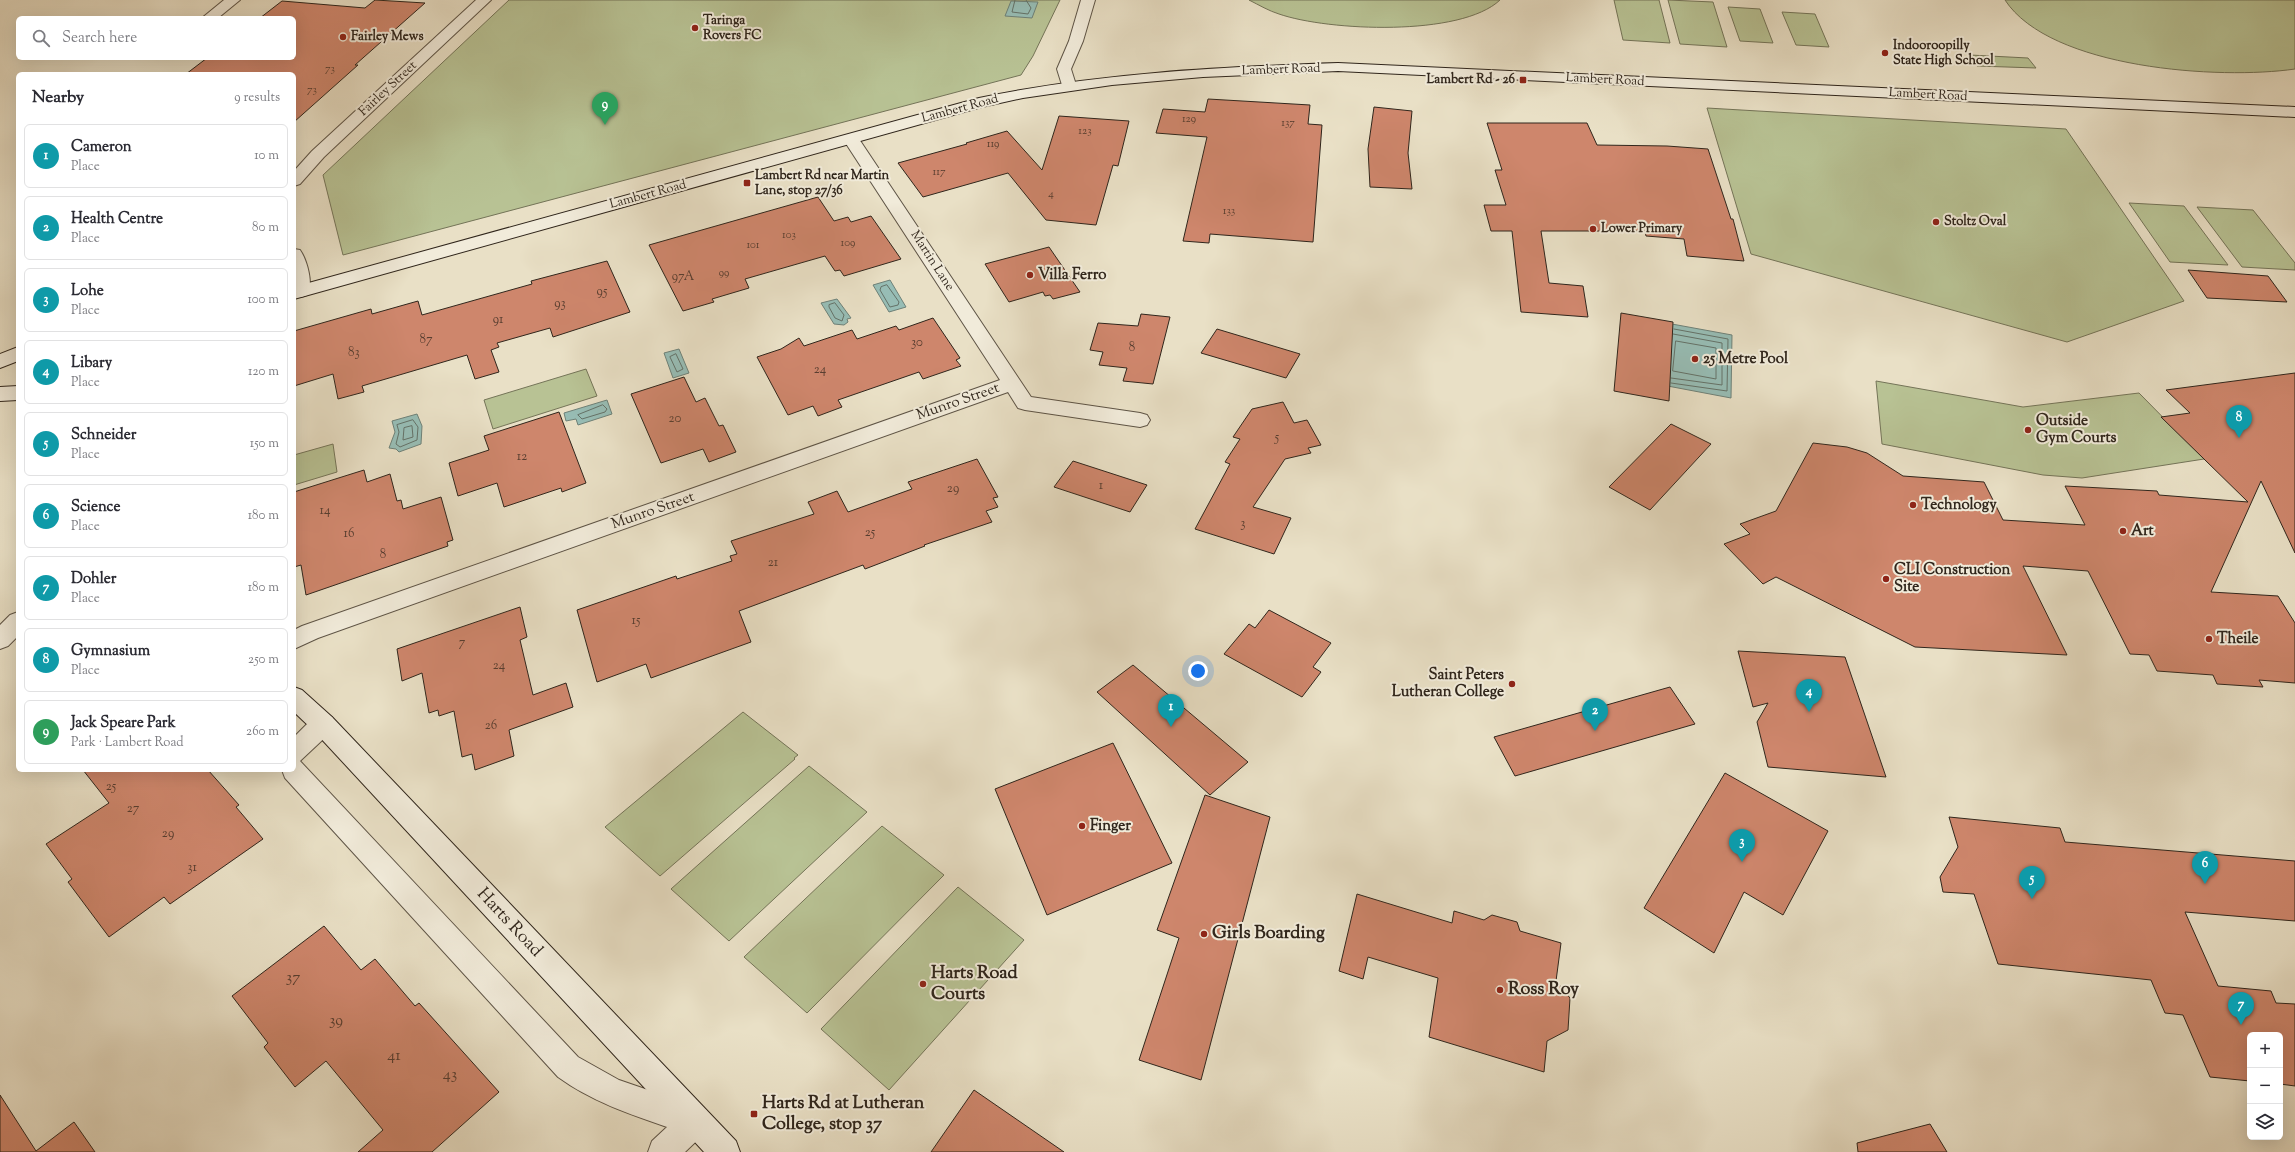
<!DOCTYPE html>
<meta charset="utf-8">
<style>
body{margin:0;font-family:"Sorts Mill Goudy",serif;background:#f2f2f3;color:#2b2b33}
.controls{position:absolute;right:12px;bottom:12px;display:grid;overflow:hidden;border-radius:6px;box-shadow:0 4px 16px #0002}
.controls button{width:36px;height:36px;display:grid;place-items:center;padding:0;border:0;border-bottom:1px solid #e1e1e2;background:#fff;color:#2b2b33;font:20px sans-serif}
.you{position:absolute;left:1198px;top:671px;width:14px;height:14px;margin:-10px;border:3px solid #fff;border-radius:50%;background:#1a73e8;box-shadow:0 0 0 6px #1a73e833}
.badge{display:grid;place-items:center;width:26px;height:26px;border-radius:50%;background:#d93025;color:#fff;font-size:13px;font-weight:700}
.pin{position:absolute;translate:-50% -33px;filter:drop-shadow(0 1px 2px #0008)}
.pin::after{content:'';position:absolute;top:21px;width:14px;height:12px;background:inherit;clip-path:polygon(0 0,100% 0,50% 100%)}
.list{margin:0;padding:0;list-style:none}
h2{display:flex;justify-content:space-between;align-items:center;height:52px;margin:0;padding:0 16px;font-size:17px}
h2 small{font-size:13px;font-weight:400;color:#7c7c81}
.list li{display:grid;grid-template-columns:26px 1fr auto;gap:12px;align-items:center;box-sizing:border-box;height:64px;margin:0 8px 8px;padding:0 8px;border:1px solid #e1e1e2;border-radius:6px}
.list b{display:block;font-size:15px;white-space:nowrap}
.list p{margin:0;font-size:13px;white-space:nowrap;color:#7c7c81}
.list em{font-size:13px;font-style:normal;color:#7c7c81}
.icon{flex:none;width:22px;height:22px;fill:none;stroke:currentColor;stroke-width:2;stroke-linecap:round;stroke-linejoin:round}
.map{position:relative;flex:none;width:2295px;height:1152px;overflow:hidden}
.search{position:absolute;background:#fff;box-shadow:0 4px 16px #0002;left:16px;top:16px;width:280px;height:44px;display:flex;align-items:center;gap:10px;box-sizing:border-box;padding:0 14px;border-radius:6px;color:#7c7c81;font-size:15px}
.panel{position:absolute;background:#fff;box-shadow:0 4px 16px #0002;left:16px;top:72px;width:280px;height:700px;border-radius:6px}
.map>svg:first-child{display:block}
.green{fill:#b8c294;stroke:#747458}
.water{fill:#97bdb5;stroke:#6e8178}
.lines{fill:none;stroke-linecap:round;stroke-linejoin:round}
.shore{stroke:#647268;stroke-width:1}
.building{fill:#ce866c;stroke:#30261c}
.street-casing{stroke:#5e5446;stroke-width:2}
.secondary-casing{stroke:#30261c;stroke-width:2}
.street{fill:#f1ebda;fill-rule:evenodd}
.secondary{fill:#f1ebda;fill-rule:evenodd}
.poi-dot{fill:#8f2418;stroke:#f1ebda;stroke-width:1.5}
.labels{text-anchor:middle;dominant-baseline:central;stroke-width:4;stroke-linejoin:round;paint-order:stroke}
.far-number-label{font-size:11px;fill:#583e30}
.far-poi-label{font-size:13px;font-weight:bold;fill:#30261c;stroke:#f1ebda;text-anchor:start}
.far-street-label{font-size:13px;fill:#30261c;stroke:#f1ebda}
.number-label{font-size:13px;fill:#583e30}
.poi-label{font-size:15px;font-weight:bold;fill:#30261c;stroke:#f1ebda;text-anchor:start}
.street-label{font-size:15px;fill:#30261c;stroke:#f1ebda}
.near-number-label{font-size:16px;fill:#583e30}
.near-street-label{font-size:18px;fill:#30261c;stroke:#f1ebda}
.near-poi-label{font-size:18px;font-weight:bold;fill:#30261c;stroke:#f1ebda;text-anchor:start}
</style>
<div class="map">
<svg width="2295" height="1152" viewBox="0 0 2295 1152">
<rect width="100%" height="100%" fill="#e9e0c6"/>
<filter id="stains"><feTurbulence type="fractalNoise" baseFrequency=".005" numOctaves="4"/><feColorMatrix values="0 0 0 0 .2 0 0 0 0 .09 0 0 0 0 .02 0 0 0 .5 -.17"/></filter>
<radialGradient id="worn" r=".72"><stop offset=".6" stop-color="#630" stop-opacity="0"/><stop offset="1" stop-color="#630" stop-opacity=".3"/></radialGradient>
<path class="green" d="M 509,0 L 1060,0 L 1033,56 L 1021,75 L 343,255 L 323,175 Z
M 1249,0 L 1500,0 C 1461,37 1328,31 1279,14 C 1269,11 1259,5 1249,0 Z
M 1614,0 L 1659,0 L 1670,43 L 1623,40 Z
M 1668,0 L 1713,2 L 1727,47 L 1680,44 Z
M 2005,0 L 2295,0 L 2295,69 C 2220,80 2050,69 2005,0 Z
M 1728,7 L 1760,9 L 1773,43 L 1740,41 Z
M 1782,12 L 1815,14 L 1829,47 L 1796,45 Z
M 1970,55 L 2028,58 L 2036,68 L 1977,66 Z
M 1707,108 L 2066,129 L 2184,301 L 2067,342 L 1751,254 Z
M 2129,203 L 2184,206 L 2228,265 L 2170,262 Z
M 2197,207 L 2253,210 L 2295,263 L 2295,270 L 2242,267 Z
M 586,369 L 597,396 L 493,429 L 484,400 Z
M 1876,381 L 2023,407 L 2139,393 L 2204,459 L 2082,478 L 2043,475 L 1882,444 Z
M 333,444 L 337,472 L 294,485 L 294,455 Z
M 743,712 L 798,755 L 794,758 L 795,759 L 660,876 L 605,827 Z
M 809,766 L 867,812 L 729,941 L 671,889 Z
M 882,826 L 944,875 L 807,1013 L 744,957 Z
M 958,887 L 1024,940 L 889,1090 L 821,1029 Z"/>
<path class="water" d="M 1011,1 L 1038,2 L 1032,18 L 1005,16 Z
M 890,280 L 906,307 L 889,312 L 873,285 Z
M 837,299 L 851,318 L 847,319 L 848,322 L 844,325 L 834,324 L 821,303 Z
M 1661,322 L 1732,335 L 1731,398 L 1657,384 Z
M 679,349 L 689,373 L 673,378 L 664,353 Z
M 607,400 L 612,414 L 578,425 L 576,419 L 566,421 L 564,413 Z
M 417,414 L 422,426 L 421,444 L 399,452 L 396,449 L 389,448 L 395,432 L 392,421 Z"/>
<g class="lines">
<path class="shore" d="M 1015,0 L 1012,12 L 1028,14 L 1031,8 L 1026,0
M 887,285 L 899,302 L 898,305 L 890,307 L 880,290 L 881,287 Z
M 835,303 L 844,315 L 842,321 L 835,318 L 829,307 L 829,305 Z
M 1676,341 L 1716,348 L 1716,379 L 1673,371 Z
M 676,354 L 683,369 L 677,372 L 670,357 Z
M 1671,378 L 1722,385 L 1722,343 L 1673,334
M 1671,383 L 1727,391 L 1728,339 L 1674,329
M 603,405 L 607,409 L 605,412 L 582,419 L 578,415 Z
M 413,420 L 418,427 L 417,440 L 400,447 L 396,444 L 399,432 L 397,425 Z
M 412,426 L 413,437 L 403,440 L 404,428 Z"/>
</g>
<path class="building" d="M 375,0 L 425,3 L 355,65 L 358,65 L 294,122 L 294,74 L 186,74 L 207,58 L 294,58 L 294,18 L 260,18 L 282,1 L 365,8 Z
M 1208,99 L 1310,105 L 1308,124 L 1322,125 L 1313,242 L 1210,234 L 1209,243 L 1183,241 L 1207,137 L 1156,133 L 1163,109 L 1205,112 Z
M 1374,107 L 1412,111 L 1408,153 L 1412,189 L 1370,187 L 1368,149 Z
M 1059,116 L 1129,121 L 1118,166 L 1113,165 L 1096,225 L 1046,220 L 1008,173 L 923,197 L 898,163 L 967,144 L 966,143 L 1007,131 L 1042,170 Z
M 1487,123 L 1587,123 L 1597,145 L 1667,146 L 1708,149 L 1731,219 L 1733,219 L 1744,261 L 1687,256 L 1684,239 L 1646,236 L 1645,231 L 1541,231 L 1549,283 L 1583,286 L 1588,317 L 1521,312 L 1512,231 L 1491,231 L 1484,205 L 1506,205 L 1495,170 L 1502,170 Z
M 818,197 L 834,221 L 848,217 L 851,222 L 871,216 L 901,259 L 844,276 L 840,270 L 835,271 L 825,256 L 745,279 L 749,288 L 712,299 L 714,302 L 683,311 L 649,245 Z
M 1049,247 L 1080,292 L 1053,299 L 1050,295 L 1045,296 L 1043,292 L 1009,302 L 985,264 Z
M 607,261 L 630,312 L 553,337 L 550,328 L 497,343 L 499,347 L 491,350 L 499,372 L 475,379 L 467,355 L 362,386 L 364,392 L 338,399 L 333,374 L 294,386 L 294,331 L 371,309 L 372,314 L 418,301 L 422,315 L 532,284 L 531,281 Z
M 2188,270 L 2268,276 L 2287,302 L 2207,298 Z
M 1621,313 L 1673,322 L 1669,401 L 1614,391 Z
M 1141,314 L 1170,317 L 1153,384 L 1123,381 L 1127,368 L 1099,365 L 1103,352 L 1090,350 L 1098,323 L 1138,326 Z
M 933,318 L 960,358 L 956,360 L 961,366 L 923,379 L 919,372 L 838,400 L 842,407 L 818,416 L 813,406 L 788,415 L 757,357 L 781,349 L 799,338 L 804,346 L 852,330 L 857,339 L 896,326 L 899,330 Z
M 1217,329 L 1300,354 L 1286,378 L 1201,353 Z
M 2295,373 L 2295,553 L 2261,481 L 2211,592 L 2278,596 L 2295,623 L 2295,683 L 2259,680 L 2263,687 L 2217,684 L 2213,675 L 2157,671 L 2149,655 L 2130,654 L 2088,571 L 2023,566 L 2067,655 L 1915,647 L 1776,577 L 1763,584 L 1724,544 L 1750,534 L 1740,524 L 1776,511 L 1813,443 L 1847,447 L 1867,453 L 1903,476 L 1984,482 L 2003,520 L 2085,525 L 2065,486 L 2157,491 L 2159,495 L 2248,502 L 2161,417 L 2190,413 L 2166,390 Z
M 684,377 L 696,402 L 705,398 L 719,426 L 723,425 L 736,452 L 709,462 L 703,449 L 661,463 L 631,394 Z
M 1283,402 L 1294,423 L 1307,420 L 1321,445 L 1308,448 L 1311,453 L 1285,459 L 1253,507 L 1291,518 L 1274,554 L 1195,529 L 1230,464 L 1225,462 L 1240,439 L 1233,437 L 1252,409 Z
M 559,412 L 586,483 L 562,492 L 561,488 L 504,507 L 497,483 L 458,496 L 449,463 L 489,450 L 484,436 Z
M 1671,424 L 1711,444 L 1650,510 L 1609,487 Z
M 977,459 L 998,497 L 993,498 L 998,507 L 986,511 L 992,522 L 924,545 L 925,546 L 865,569 L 863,565 L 739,611 L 751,642 L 651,678 L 646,664 L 597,682 L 577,610 L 676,576 L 677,579 L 732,561 L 730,556 L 737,554 L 731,541 L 814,514 L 808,502 L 837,491 L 848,512 L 912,489 L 908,482 Z
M 1073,461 L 1147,485 L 1130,512 L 1054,487 Z
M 364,470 L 367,482 L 390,474 L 397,501 L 401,500 L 403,509 L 441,497 L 453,540 L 447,542 L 448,546 L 306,595 L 301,565 L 294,567 L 294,492 Z
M 520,607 L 527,637 L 520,640 L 533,695 L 566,683 L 573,707 L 509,730 L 514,756 L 475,770 L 472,754 L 462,757 L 454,711 L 439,716 L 438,710 L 429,713 L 422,673 L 402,681 L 397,649 Z
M 1269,610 L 1331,643 L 1313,667 L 1321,672 L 1302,697 L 1224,654 L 1249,624 L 1255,628 Z
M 1738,651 L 1845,657 L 1886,777 L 1768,767 L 1757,722 L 1768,703 L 1753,707 Z
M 1133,665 L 1248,762 L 1210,795 L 1097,692 Z
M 1670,687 L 1695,724 L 1515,776 L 1494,737 Z
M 1113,743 L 1172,863 L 1047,915 L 995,789 Z
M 83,770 L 208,770 L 239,805 L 236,807 L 263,839 L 170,904 L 164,897 L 109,937 L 68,882 L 72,879 L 46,844 L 109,803 Z
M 1725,773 L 1828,831 L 1783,915 L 1744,892 L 1714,953 L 1644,908 Z
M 1205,795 L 1270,817 L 1201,1080 L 1139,1060 L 1179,938 L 1157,930 Z
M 1949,817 L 2060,828 L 2065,842 L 2295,861 L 2295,921 L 2185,912 L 2218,986 L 2271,991 L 2276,1003 L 2295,1004 L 2295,1086 L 2280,1084 L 2280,1035 L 2250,1035 L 2250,1081 L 2210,1077 L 2183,1015 L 2165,1013 L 2151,980 L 1998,964 L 1974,894 L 1943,892 L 1940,877 L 1958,847 Z
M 1357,894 L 1452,923 L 1454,911 L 1484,920 L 1492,915 L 1517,922 L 1520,931 L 1561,943 L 1556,981 L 1570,998 L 1568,1030 L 1547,1041 L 1544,1072 L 1429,1037 L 1438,978 L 1368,957 L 1363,979 L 1339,971 Z
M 324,926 L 361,970 L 375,959 L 415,1006 L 419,1003 L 499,1092 L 432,1152 L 358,1152 L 383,1130 L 326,1061 L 295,1087 L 264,1047 L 268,1043 L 232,996 Z
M 974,1090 L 1064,1152 L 931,1152 Z
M 0,1095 L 36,1151 L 74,1122 L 95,1152 L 0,1152 Z
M 1930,1124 L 1947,1152 L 1858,1152 L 1857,1143 Z"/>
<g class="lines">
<defs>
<path id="street" d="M 224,0 L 240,0 L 218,18 L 202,18 Z
M 476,0 L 491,0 L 324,157 L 300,184 L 294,186 L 294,171 L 312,151 Z
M 1081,0 L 1095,0 L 1083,41 L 1071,69 L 1076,85 L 1069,89 L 1062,85 L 1057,69 L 1069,41 Z
M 851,134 L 857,136 L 1031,397 L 1140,413 L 1147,415 L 1150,420 L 1147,425 L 1140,427 L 1025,410 L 1018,408 L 1008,392 L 318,638 L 294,649 L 294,630 L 302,626 L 1000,380 L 843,139 L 845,136 Z
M 294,249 L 300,250 C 307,260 314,285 307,295 L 301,297 L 294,294 Z
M 18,612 L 18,636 L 8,646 L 0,649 L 0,625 L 10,615 Z
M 323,714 L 332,717 L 335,724 L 332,731 L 300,761 L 578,1057 L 619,1080 L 706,1110 L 710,1121 L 706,1132 L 685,1152 L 648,1152 L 652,1141 L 667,1127 C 629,1114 591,1101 558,1077 L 285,778 L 282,770 L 294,770 L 294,737 L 314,717 Z"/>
<path id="secondary" d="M 1338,63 L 2295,107 L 2295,117 L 1338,71 L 1203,77 L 1112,85 L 1023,98 L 982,107 L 294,299 L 294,287 L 979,98 C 1098,73 1217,67 1338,63 Z
M 18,347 L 18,361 L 0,368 L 0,354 Z
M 18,386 L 18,400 L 0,401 L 0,387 Z
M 294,687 L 302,690 L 332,717 L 736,1141 L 740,1152 L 704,1152 L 314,731 L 294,712 Z"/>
</defs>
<use href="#street" class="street-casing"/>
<use href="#secondary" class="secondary-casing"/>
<use href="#street" class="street"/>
<use href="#secondary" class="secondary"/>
</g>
<g class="poi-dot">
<circle cx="695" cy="28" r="4"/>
<circle cx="343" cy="37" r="4"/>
<circle cx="1885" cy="53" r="4"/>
<rect x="1519" y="76" width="8" height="8" rx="2"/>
<rect x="743" y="179" width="8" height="8" rx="2"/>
<circle cx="1936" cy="222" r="4"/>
<circle cx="1593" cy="229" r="4"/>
<circle cx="1030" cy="275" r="4"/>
<circle cx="1695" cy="359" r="4"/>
<circle cx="2028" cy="430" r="4"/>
<circle cx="1913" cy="505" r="4"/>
<circle cx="2123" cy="531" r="4"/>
<circle cx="1886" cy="579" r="4"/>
<circle cx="2209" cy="639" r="4"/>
<circle cx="1512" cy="684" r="4"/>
<circle cx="1082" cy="826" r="4"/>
<circle cx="1204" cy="934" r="4"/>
<circle cx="923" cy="984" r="4"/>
<circle cx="1500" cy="990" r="4"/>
<rect x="750" y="1110" width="8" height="8" rx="2"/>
</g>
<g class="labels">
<g class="far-number-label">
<text x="330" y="69">73</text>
<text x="312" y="90">73</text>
<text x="1189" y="119">129</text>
<text x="1288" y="123">137</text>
<text x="1085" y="131">123</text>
<text x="993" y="144">119</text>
<text x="939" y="172">117</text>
<text x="1051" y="194">4</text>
<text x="1229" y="211">133</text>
<text x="789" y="235">103</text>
<text x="848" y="243">109</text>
<text x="753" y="245">101</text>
<text x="724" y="273">99</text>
</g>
<g class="far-poi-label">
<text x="703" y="21">Taringa<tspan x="703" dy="15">Rovers FC</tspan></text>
<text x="351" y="37">Fairley Mews</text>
<text x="1893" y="46">Indooroopilly<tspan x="1893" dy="15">State High School</tspan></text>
<text x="1515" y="80" text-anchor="end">Lambert Rd - 26</text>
<text x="755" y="176">Lambert Rd near Martin<tspan x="755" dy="15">Lane, stop 27/36</tspan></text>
<text x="1944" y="222">Stoltz Oval</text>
<text x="1601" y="229">Lower Primary</text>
</g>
<g class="far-street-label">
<text transform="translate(1281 70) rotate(-2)">Lambert Road</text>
<text transform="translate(1605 80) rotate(3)">Lambert Road</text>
<text transform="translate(388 89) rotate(-43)">Fairley Street</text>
<text transform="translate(1928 95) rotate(3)">Lambert Road</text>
<text transform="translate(960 109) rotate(-15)">Lambert Road</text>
<text transform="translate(648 195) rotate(-15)">Lambert Road</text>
<text transform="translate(932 261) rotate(57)">Martin Lane</text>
</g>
<g class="number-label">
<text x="683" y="277">97A</text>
<text x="602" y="292">95</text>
<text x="560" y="304">93</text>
<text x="498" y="320">91</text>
<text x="426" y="340">87</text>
<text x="917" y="343">30</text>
<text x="1132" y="348">8</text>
<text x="354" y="353">83</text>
<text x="820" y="370">24</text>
<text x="675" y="419">20</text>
<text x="1277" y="438">5</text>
<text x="522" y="457">12</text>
<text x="1101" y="486">1</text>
<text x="953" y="489">29</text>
<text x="325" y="511">14</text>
<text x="1243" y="524">3</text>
<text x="870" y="533">25</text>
<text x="349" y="534">16</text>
<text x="383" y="555">8</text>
<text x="773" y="563">21</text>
<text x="636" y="621">15</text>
<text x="462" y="643">7</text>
<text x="499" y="666">24</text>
<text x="491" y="726">26</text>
<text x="111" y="787">25</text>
<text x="133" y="809">27</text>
<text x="168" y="834">29</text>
<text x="192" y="868">31</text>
</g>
<g class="poi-label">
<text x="1038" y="275">Villa Ferro</text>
<text x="1703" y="359">25 Metre Pool</text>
<text x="2036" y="421">Outside<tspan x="2036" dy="17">Gym Courts</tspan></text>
<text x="1921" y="505">Technology</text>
<text x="2131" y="531">Art</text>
<text x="1894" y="570">CLI Construction<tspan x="1894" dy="17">Site</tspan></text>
<text x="2217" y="639">Theile</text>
<text x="1504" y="675" text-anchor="end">Saint Peters<tspan x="1504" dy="17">Lutheran College</tspan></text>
<text x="1090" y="826">Finger</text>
</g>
<g class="street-label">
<text transform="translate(958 402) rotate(-19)">Munro Street</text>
<text transform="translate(653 511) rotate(-19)">Munro Street</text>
</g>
<g class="near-number-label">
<text x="293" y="978">37</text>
<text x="336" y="1021">39</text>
<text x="394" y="1056">41</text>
<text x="450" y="1075">43</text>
</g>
<g class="near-street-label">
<text transform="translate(509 923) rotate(47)">Harts Road</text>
</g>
<g class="near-poi-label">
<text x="1212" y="934">Girls Boarding</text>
<text x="931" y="974">Harts Road<tspan x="931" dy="21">Courts</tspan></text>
<text x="1508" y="990">Ross Roy</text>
<text x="762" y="1104">Harts Rd at Lutheran<tspan x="762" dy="21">College, stop 37</tspan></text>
</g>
</g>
<rect width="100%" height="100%" filter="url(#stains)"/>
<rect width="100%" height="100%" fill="url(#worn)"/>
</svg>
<div class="controls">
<button>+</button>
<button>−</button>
<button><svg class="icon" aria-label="layers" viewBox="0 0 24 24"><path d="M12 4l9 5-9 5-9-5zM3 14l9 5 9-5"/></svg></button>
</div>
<div class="you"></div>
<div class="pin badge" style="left:1171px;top:727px;background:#0f9aa8">1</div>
<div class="pin badge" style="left:1595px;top:731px;background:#0f9aa8">2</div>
<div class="pin badge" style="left:1742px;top:862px;background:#0f9aa8">3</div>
<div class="pin badge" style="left:1809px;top:712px;background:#0f9aa8">4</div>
<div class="pin badge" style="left:2032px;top:899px;background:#0f9aa8">5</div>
<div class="pin badge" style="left:2205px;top:884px;background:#0f9aa8">6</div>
<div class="pin badge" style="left:2241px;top:1025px;background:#0f9aa8">7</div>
<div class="pin badge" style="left:2239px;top:438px;background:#0f9aa8">8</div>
<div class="pin badge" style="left:605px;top:125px;background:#2e9e5b">9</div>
<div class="search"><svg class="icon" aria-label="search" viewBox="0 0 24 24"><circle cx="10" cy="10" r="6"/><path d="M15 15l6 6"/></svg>Search here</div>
<section class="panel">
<h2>Nearby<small>9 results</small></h2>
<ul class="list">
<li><span class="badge" style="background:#0f9aa8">1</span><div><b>Cameron</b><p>Place</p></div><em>10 m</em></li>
<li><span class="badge" style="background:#0f9aa8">2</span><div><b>Health Centre</b><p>Place</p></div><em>80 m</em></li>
<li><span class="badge" style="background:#0f9aa8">3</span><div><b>Lohe</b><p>Place</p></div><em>100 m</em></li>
<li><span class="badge" style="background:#0f9aa8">4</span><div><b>Libary</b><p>Place</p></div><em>120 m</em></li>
<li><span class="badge" style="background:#0f9aa8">5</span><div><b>Schneider</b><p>Place</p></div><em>150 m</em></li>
<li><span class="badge" style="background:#0f9aa8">6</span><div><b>Science</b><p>Place</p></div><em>180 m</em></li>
<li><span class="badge" style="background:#0f9aa8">7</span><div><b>Dohler</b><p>Place</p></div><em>180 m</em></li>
<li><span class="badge" style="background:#0f9aa8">8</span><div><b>Gymnasium</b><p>Place</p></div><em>250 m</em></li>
<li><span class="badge" style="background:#2e9e5b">9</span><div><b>Jack Speare Park</b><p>Park · Lambert Road</p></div><em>260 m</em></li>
</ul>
</section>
</div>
